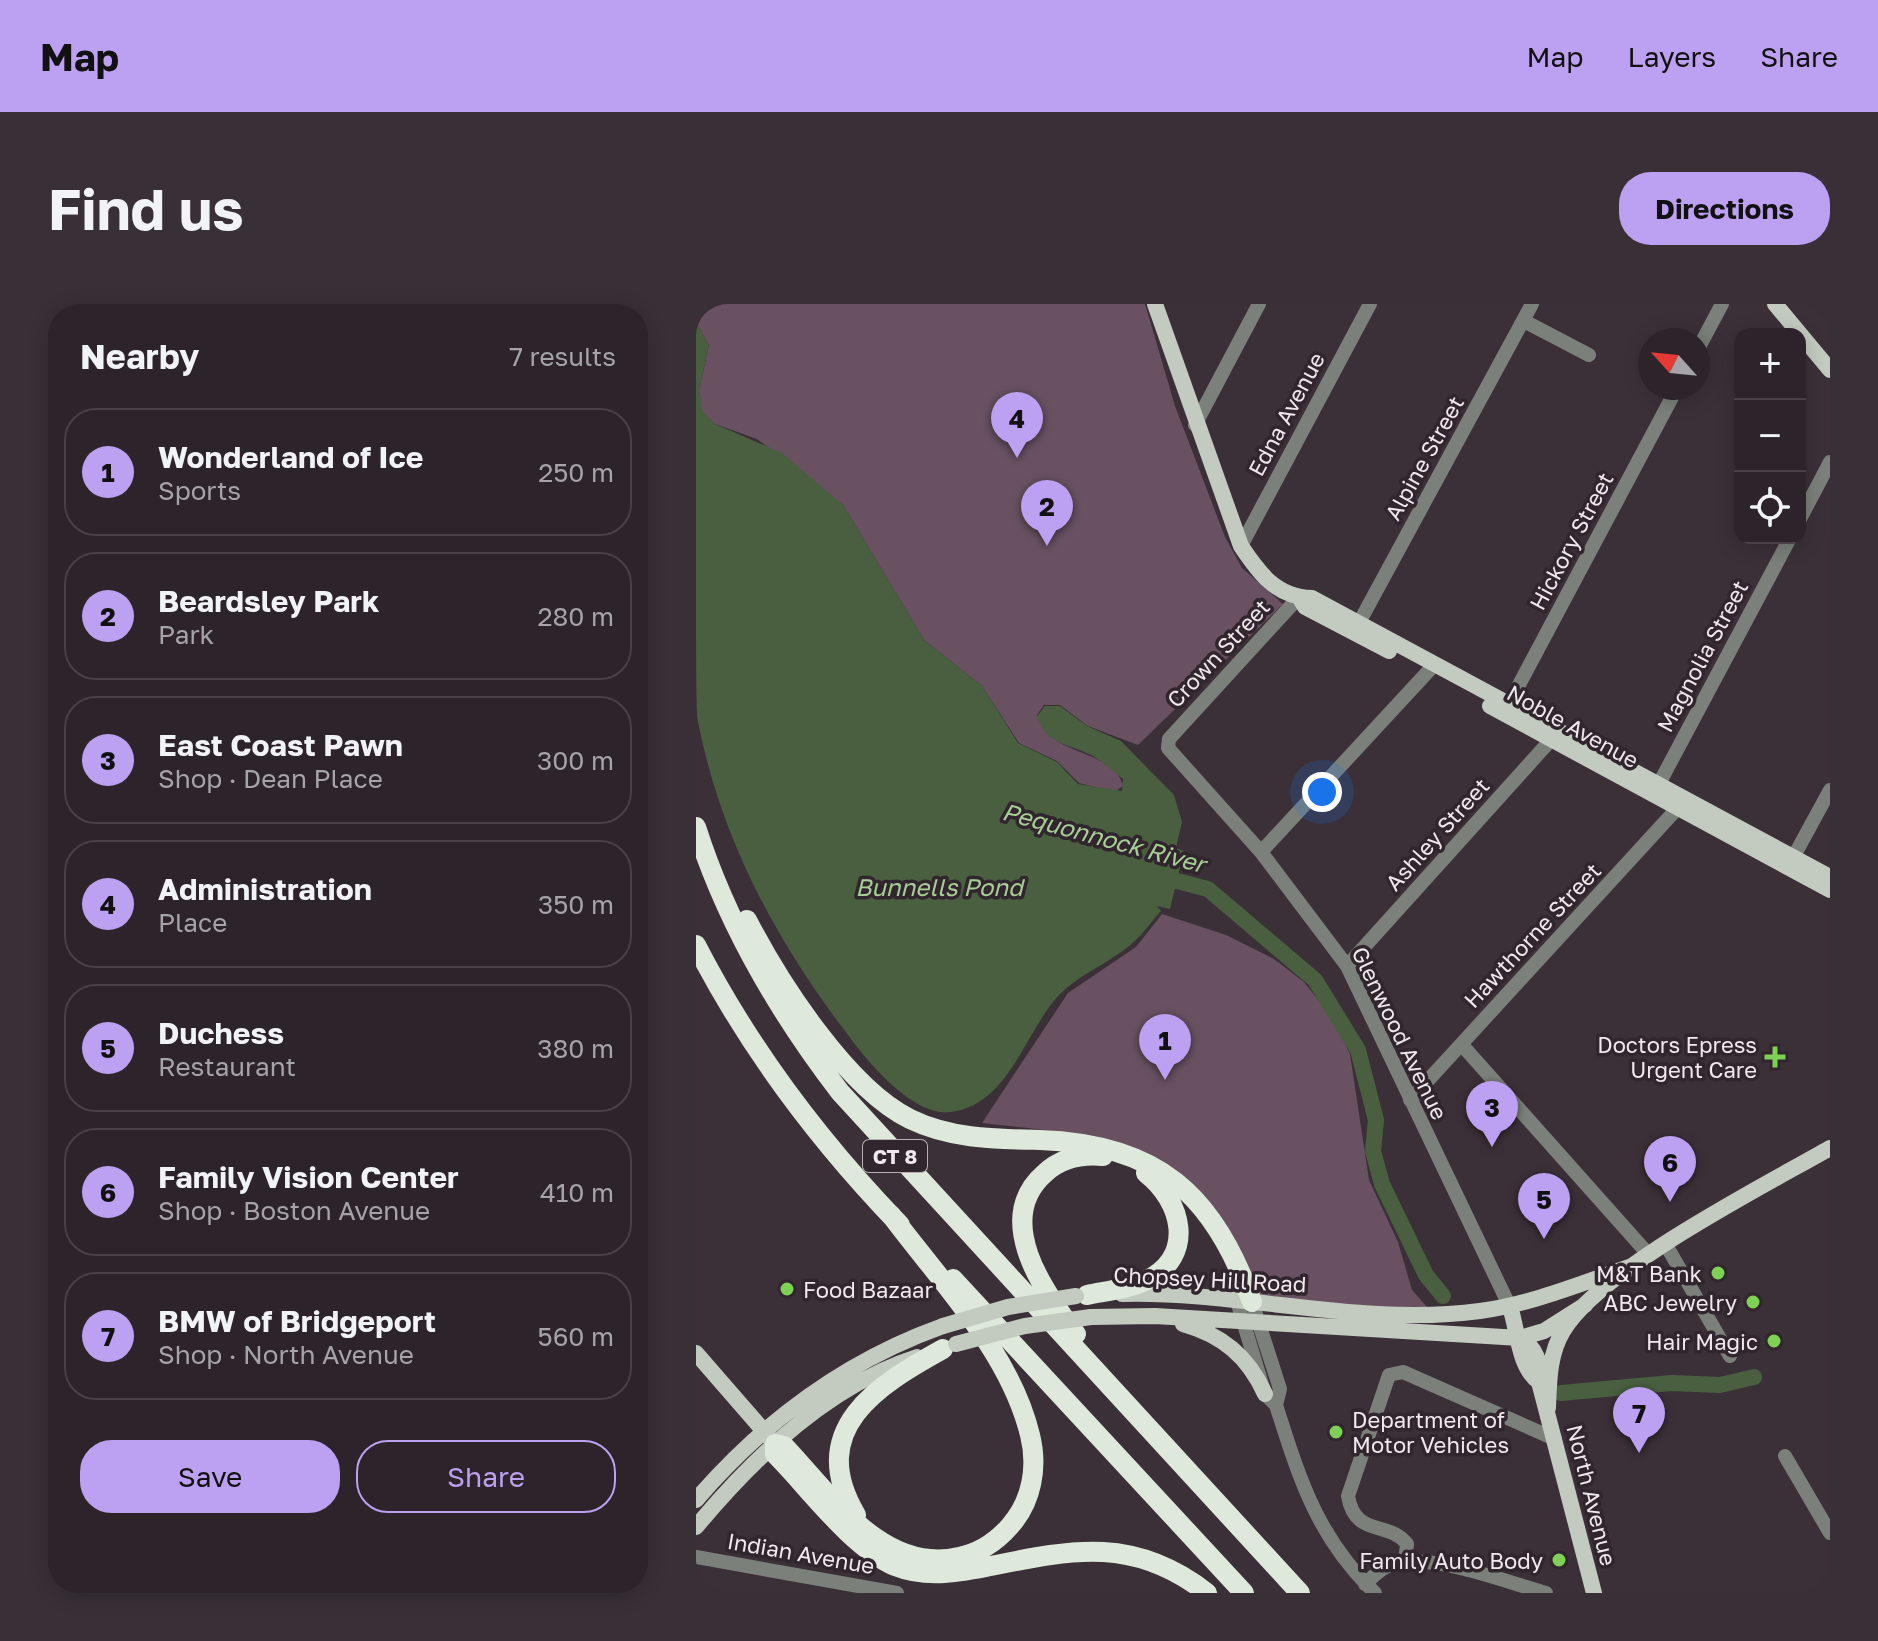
<!DOCTYPE html>
<meta charset="utf-8">
<style>
body{margin:0;font-family:"Golos Text",sans-serif;background:#383036;color:#f1f3f6}
.controls{position:absolute;right:24px;top:24px;display:grid;overflow:hidden;border-radius:16px;box-shadow:0 4px 20px #0003}
.controls button{width:72px;height:72px;display:grid;place-items:center;padding:0;border:0;border-bottom:2px solid #484147;background:#2c242a;color:#f1f3f6;font:40px sans-serif}
.compass{position:absolute;left:942px;top:24px;width:72px;height:72px;border-radius:50%;background:#2c242a;box-shadow:0 4px 20px #0003;rotate:297deg}
.you{position:absolute;left:626px;top:488px;width:28px;height:28px;margin:-20px;border:6px solid #fff;border-radius:50%;background:#1a73e8;box-shadow:0 0 0 12px #1a73e833}
.badge{display:grid;place-items:center;width:52px;height:52px;border-radius:50%;background:#bca0f2;color:#111;font-size:26px;font-weight:700}
.pin{position:absolute;translate:-50% -66px;filter:drop-shadow(0 2px 4px #0008)}
.pin::after{content:'';position:absolute;top:42px;width:28px;height:24px;background:inherit;clip-path:polygon(0 0,100% 0,50% 100%)}
.list{margin:0;padding:0;list-style:none}
h2{display:flex;justify-content:space-between;align-items:center;height:104px;margin:0;padding:0 32px;font-size:34px}
h2 small{font-size:26px;font-weight:400;color:#a6a4a8}
.list li{display:grid;grid-template-columns:52px 1fr auto;gap:24px;align-items:center;box-sizing:border-box;height:128px;margin:0 16px 16px;padding:0 16px;border:2px solid #484147;border-radius:32px}
.list b{display:block;font-size:30px;white-space:nowrap}
.list p{margin:0;font-size:26px;white-space:nowrap;color:#a6a4a8}
.list em{font-size:26px;font-style:normal;color:#a6a4a8}
.actions{display:flex;gap:16px;padding:24px 32px}
.actions a{flex:1;padding:18px 0;border:2px solid #bca0f2;border-radius:32px;text-align:center;font-size:28px;color:#bca0f2}
.actions .main{background:#bca0f2;color:#111}
.icon{flex:none;width:44px;height:44px;fill:none;stroke:currentColor;stroke-width:2;stroke-linecap:round;stroke-linejoin:round}
.map{position:relative;flex:none;width:1134px;height:1289px;overflow:hidden;border-radius:32px}
header{display:flex;align-items:center;gap:48px;box-sizing:border-box;height:112px;padding:0 40px;background:#bca0f2;color:#111}
header strong{font-size:38px}
nav{display:flex;gap:44px;margin-inline-start:auto;font-size:28px}
.intro{display:flex;align-items:center;justify-content:space-between;box-sizing:border-box;height:192px;padding:0 48px}
h1{margin:0;font-size:56px}
.button{padding:20px 36px;border-radius:32px;background:#bca0f2;color:#111;font-size:28px;font-weight:700}
main{display:flex;gap:48px;padding:0 48px}
aside{flex:1;background:#2c242a;border-radius:32px;box-shadow:0 4px 20px #0003}
.map>svg:first-child{display:block}
.green{fill:#695162}
.water{fill:#495f40}
.lines{fill:none;stroke-linecap:round;stroke-linejoin:round}
.river{stroke:#495f40;stroke-width:16}
.minor{stroke:#7c807a;stroke-width:14}
.major{stroke:#c3cbc0;stroke-width:16}
.highway{stroke:#dfe9db;stroke-width:20}
.major-bridge{stroke:#c3cbc0;stroke-width:16}
.poi-dot{fill:#7dd154;stroke:#31262d;stroke-width:3}
.labels{text-anchor:middle;dominant-baseline:central;stroke-width:7;stroke-linejoin:round;paint-order:stroke}
.shield{fill:#31262d;stroke:#b6aeb3;stroke-width:2}
.shield-label{font-size:20px;font-weight:bold;fill:#efe8ed}
.street-label{font-size:22px;fill:#efe8ed;stroke:#31262d}
.poi-label{font-size:22px;fill:#efe8ed;stroke:#31262d;text-anchor:end}
.water-label{font-size:24px;font-style:italic;fill:#a7ce97;stroke:#31262d}
</style>
<header>
<strong>Map</strong>
<nav><a>Map</a><a>Layers</a><a>Share</a></nav>
</header>
<div class="intro"><h1>Find us</h1><a class="button">Directions</a></div>
<main>
<aside>
<h2>Nearby<small>7 results</small></h2>
<ul class="list">
<li><span class="badge">1</span><div><b>Wonderland of Ice</b><p>Sports</p></div><em>250 m</em></li>
<li><span class="badge">2</span><div><b>Beardsley Park</b><p>Park</p></div><em>280 m</em></li>
<li><span class="badge">3</span><div><b>East Coast Pawn</b><p>Shop · Dean Place</p></div><em>300 m</em></li>
<li><span class="badge">4</span><div><b>Administration</b><p>Place</p></div><em>350 m</em></li>
<li><span class="badge">5</span><div><b>Duchess</b><p>Restaurant</p></div><em>380 m</em></li>
<li><span class="badge">6</span><div><b>Family Vision Center</b><p>Shop · Boston Avenue</p></div><em>410 m</em></li>
<li><span class="badge">7</span><div><b>BMW of Bridgeport</b><p>Shop · North Avenue</p></div><em>560 m</em></li>
</ul>
<div class="actions"><a class="main">Save</a><a>Share</a></div>
</aside>
<div class="map">
<svg width="1134" height="1289" viewBox="0 0 1134 1289">
<rect width="100%" height="100%" fill="#3b3038"/>
<path class="green" d="M 0,0 L 449,0 L 479,102 L 529,233 L 546,264 L 587,300 L 442,441 L 392,422 L 364,401 L 348,401 L 341,411 C 353,454 418,444 427,482 L 418,488 L 383,479 L 361,457 L 323,439 L 286,382 L 228,336 L 147,201 L 61,135 L 19,120 L 6,108 L 3,86 L 13,41 L 0,19 Z
M 466,610 L 530,631 L 578,655 L 608,678 L 636,713 L 654,750 L 673,876 L 702,938 L 716,986 L 732,1004 L 548,998 L 511,915 L 428,840 L 375,829 L 286,819 L 372,689 L 440,643 Z"/>
<path class="water" d="M 0,19 L 13,41 L 3,86 L 7,108 L 19,120 L 86,149 L 147,201 L 228,336 L 286,382 L 322,439 L 361,458 L 382,480 L 426,487 L 427,475 C 417,467 406,457 395,451 C 371,439 350,441 341,412 L 349,402 L 364,402 L 391,422 L 425,437 L 478,491 L 486,518 L 480,544 L 488,547 L 474,605 L 461,602 L 465,607 C 454,619 445,633 432,643 C 411,660 382,671 363,691 C 329,727 313,801 255,808 C 217,813 172,758 152,731 C 79,636 23,531 1,412 C 0,374 0,330 0,291 C 0,200 0,110 0,19 Z"/>
<g class="lines">
<path class="river" d="M 481,577 L 512,585 L 619,676 L 662,746 L 680,816 L 677,847 L 686,880 L 730,971 L 747,992
M 865,1089 L 976,1079 L 1024,1081 L 1058,1073"/>
<path class="minor" d="M 828,17 L 893,51
M 1002,45 L 1026,0
M 499,121 L 563,0
M 1104,215 L 1134,158
M 545,242 L 674,0
M 603,293 L 473,435 L 472,444 L 565,548 L 651,662 L 814,1003
M 658,328 L 836,0
M 808,409 L 981,84
M 957,491 L 1094,234
M 565,548 L 739,360
M 1092,563 L 1134,486
M 651,662 L 862,428
M 766,741 L 953,951
M 714,796 L 989,496
M 970,941 L 1034,1052
M 541,997 L 569,1090 L 580,1101 C 604,1176 621,1233 679,1289
M 556,998 L 584,1085 L 580,1101
M 1089,1152 L 1134,1229
M 0,1253 L 201,1289
M 709,1258 L 711,1240 C 693,1216 659,1234 652,1192 L 693,1071 L 707,1068 L 859,1135
M 669,1280 C 679,1271 688,1261 701,1259 C 742,1251 810,1278 850,1289"/>
<path class="major" d="M 459,0 L 545,242 C 563,269 580,293 616,294 L 1134,573
M 1079,0 L 1134,66
M 603,293 L 609,303 L 693,347
M 794,402 L 1134,586
M 426,990 C 545,987 666,1023 784,1007 C 836,1000 886,979 936,962
M 814,1003 C 822,1026 822,1063 843,1078
M 395,1013 L 459,1012 L 824,1034 L 848,1027 L 889,1001
M 487,1020 C 526,1031 552,1052 569,1090
M 824,1034 C 839,1042 847,1061 843,1078 L 898,1289
M 0,1049 L 73,1133
M 852,1104 C 853,1078 853,1050 867,1027 C 904,965 1068,882 1134,844
M 0,1196 C 68,1117 149,1057 247,1022
M 0,1223 C 58,1153 133,1081 221,1053"/>
<path class="highway" d="M 0,523 C 31,620 82,707 144,788 L 604,1289
M 51,616 C 83,678 151,784 214,815 C 255,835 299,835 344,836 C 461,840 518,890 556,998
M 0,641 C 54,746 122,836 204,921
M 195,911 C 245,978 314,1048 334,1131 C 342,1163 336,1197 314,1222 C 301,1237 283,1249 263,1253 C 187,1271 134,1190 88,1142 L 79,1140 L 79,1150 C 113,1184 155,1243 199,1262 C 229,1274 259,1269 290,1263 C 374,1246 437,1231 511,1289
M 257,975 L 548,1289
M 391,991 C 410,987 433,985 451,976 C 500,951 486,897 450,869
M 380,1030 C 348,988 296,915 349,869 C 365,854 385,850 407,852
M 160,1211 C 109,1125 182,1081 247,1045"/>
<path class="major-bridge" d="M 247,1022 L 312,1003 L 380,992
M 260,1040 L 329,1022 L 395,1013"/>
</g>
<g class="poi-dot">
<path d="M1075 741h8v8h8v8h-8v8h-8v-8h-8v-8h8z"/>
<circle cx="1022" cy="969" r="8"/>
<circle cx="91" cy="985" r="8"/>
<circle cx="1057" cy="998" r="8"/>
<circle cx="1078" cy="1037" r="8"/>
<circle cx="640" cy="1128" r="8"/>
<circle cx="863" cy="1256" r="8"/>
</g>
<g class="labels">
<rect class="shield" x="167" y="836" width="64" height="32" rx="6"/>
<g class="shield-label">
<text x="199" y="852">CT 8</text>
</g>
<g class="street-label">
<text transform="translate(590 110) rotate(-62)">Edna Avenue</text>
<text transform="translate(728 154) rotate(-61)">Alpine Street</text>
<text transform="translate(875 237) rotate(-62)">Hickory Street</text>
<text transform="translate(522 349) rotate(-47)">Crown Street</text>
<text transform="translate(1006 352) rotate(-62)">Magnolia Street</text>
<text transform="translate(877 422) rotate(29)">Noble Avenue</text>
<text transform="translate(741 530) rotate(-48)">Ashley Street</text>
<text transform="translate(836 631) rotate(-47)">Hawthorne Street</text>
<text transform="translate(704 729) rotate(64)">Glenwood Avenue</text>
<text transform="translate(514 975) rotate(3)">Chopsey Hill Road</text>
<text transform="translate(896 1191) rotate(76)">North Avenue</text>
<text transform="translate(105 1249) rotate(10)">Indian Avenue</text>
</g>
<g class="poi-label">
<text x="1061" y="740">Doctors Epress<tspan x="1061" dy="25">Urgent Care</tspan></text>
<text x="1006" y="969">M&amp;T Bank</text>
<text x="107" y="985" text-anchor="start">Food Bazaar</text>
<text x="1041" y="998">ABC Jewelry</text>
<text x="1062" y="1037">Hair Magic</text>
<text x="656" y="1115" text-anchor="start">Department of<tspan x="656" dy="25">Motor Vehicles</tspan></text>
<text x="847" y="1256">Family Auto Body</text>
</g>
<g class="water-label">
<text transform="translate(408 533) rotate(15)">Pequonnock River</text>
<text x="243" y="582">Bunnells Pond</text>
</g>
</g>
</svg>
<div class="controls">
<button>+</button>
<button>−</button>
<button><svg class="icon" aria-label="locate" viewBox="0 0 24 24"><circle cx="12" cy="12" r="6"/><path d="M12 2v4M12 18v4M2 12h4M18 12h4"/></svg></button>
</div>
<svg class="compass" viewBox="-18 -18 36 36"><path d="M0-13l5 13h-10z" fill="#e53935"/><path d="M0 13l5-13h-10z" fill="#a6a4a8"/></svg>
<div class="you"></div>
<div class="pin badge" style="left:469px;top:776px">1</div>
<div class="pin badge" style="left:351px;top:242px">2</div>
<div class="pin badge" style="left:796px;top:843px">3</div>
<div class="pin badge" style="left:321px;top:154px">4</div>
<div class="pin badge" style="left:848px;top:935px">5</div>
<div class="pin badge" style="left:974px;top:898px">6</div>
<div class="pin badge" style="left:943px;top:1149px">7</div>
</div>
</main>
